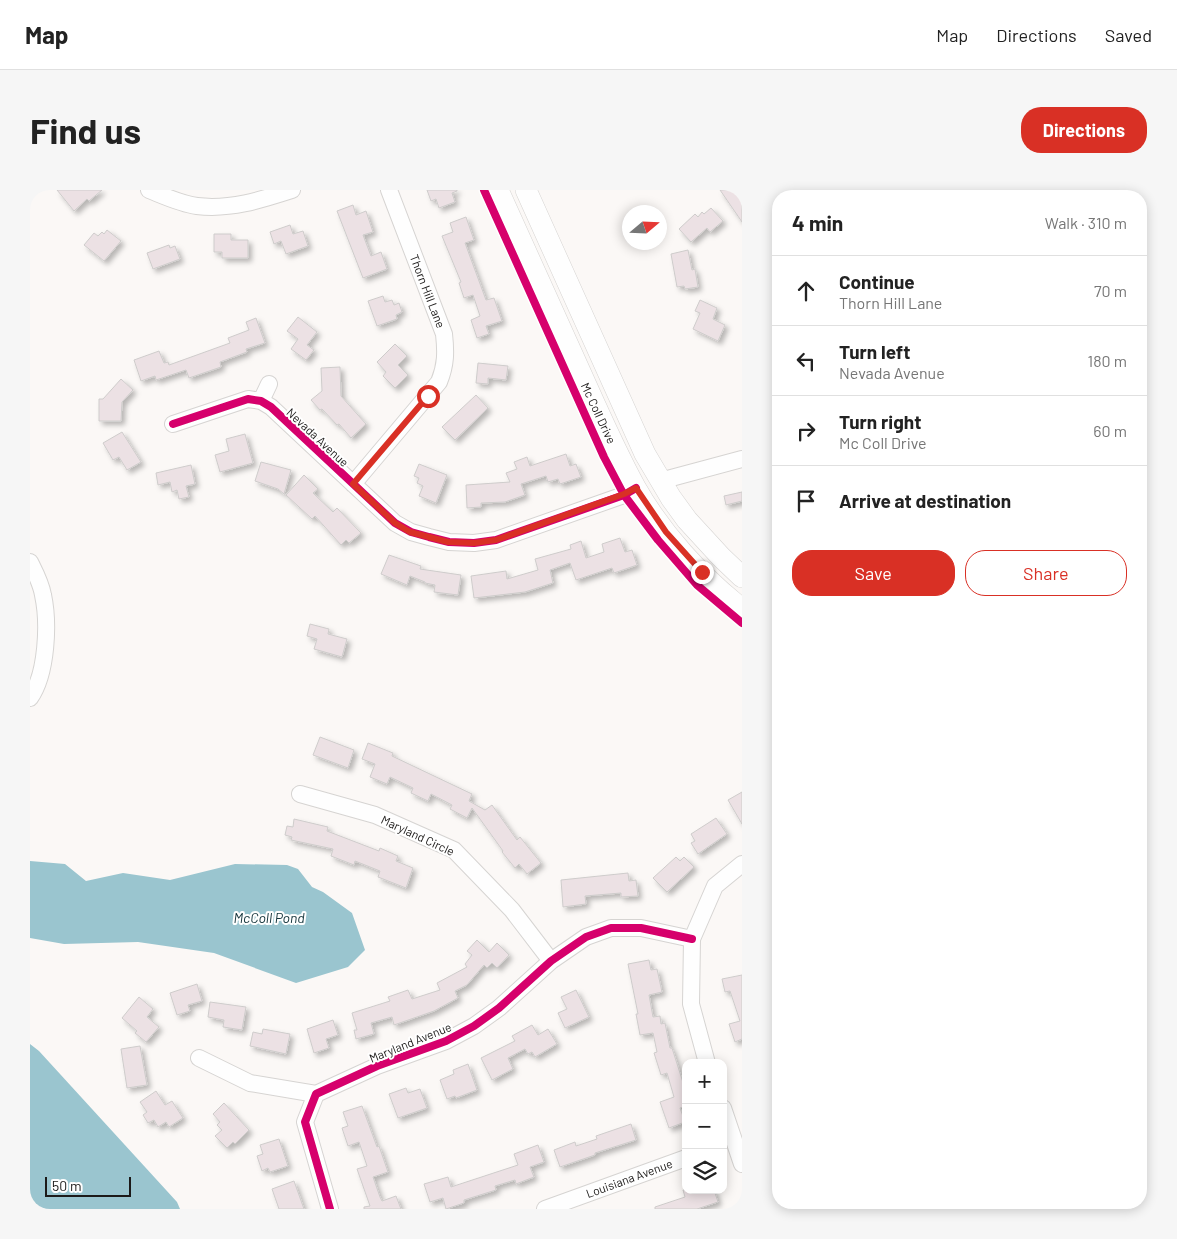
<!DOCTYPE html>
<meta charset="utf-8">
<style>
body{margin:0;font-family:Barlow,sans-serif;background:#f6f6f6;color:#222}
.controls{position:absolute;right:15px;bottom:15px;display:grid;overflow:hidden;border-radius:10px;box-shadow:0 2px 12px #0003}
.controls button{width:45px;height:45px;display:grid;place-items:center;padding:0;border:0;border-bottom:1px solid #e0e0e0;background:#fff;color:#222;font:25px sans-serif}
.compass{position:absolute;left:592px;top:15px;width:45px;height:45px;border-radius:50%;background:#fff;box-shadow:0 2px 12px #0003;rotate:71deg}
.scale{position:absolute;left:15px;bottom:12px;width:86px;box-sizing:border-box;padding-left:5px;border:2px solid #1c1a19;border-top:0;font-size:14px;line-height:18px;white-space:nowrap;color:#1c1a19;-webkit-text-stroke:4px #fff;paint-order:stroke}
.stop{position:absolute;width:15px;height:15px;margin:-11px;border:4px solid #d93025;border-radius:50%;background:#fff}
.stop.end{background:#d93025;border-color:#fff;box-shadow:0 1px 5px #0008}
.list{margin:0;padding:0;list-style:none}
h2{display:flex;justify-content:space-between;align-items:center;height:65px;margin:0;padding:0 20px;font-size:21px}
h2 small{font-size:16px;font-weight:400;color:#767676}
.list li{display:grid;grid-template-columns:32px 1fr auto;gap:15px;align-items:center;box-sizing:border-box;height:70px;padding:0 20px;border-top:1px solid #e0e0e0}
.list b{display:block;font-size:19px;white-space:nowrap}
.list p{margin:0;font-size:16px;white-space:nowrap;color:#767676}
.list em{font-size:16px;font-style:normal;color:#767676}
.actions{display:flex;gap:10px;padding:15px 20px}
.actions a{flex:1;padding:11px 0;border:1px solid #d93025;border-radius:20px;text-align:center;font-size:18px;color:#d93025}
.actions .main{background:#d93025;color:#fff}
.icon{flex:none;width:28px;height:28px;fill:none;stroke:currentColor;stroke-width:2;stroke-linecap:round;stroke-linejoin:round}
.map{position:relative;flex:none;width:712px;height:1019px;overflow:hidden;border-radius:20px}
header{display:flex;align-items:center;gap:30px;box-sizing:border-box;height:70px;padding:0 25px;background:#fff;border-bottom:1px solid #e0e0e0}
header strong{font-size:24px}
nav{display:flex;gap:28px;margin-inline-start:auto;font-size:18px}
.intro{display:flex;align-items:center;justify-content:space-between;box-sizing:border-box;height:120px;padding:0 30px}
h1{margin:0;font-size:35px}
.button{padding:12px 22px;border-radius:20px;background:#d93025;color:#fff;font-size:18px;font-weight:700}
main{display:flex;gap:30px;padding:0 30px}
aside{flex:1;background:#fff;border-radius:20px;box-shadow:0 2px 12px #0003}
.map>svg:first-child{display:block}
.water{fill:#9ac5cf}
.building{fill:#ece1e4;stroke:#cecccb;filter:url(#shadow)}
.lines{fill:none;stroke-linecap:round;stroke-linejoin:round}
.minor-casing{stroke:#d6d4d2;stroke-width:18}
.major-casing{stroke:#d6d4d2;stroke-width:22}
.minor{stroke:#fefefe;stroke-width:16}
.major{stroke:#fefefe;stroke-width:21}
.cycleway-casing{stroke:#fff;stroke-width:11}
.cycleway{stroke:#d6006c;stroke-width:8}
.route{stroke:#d93025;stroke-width:6}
.labels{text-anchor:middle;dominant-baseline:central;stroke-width:4;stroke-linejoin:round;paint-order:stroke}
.street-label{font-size:12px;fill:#1c1a19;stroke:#fff}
.water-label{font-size:14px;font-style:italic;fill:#123239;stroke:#fff}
</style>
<header>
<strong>Map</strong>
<nav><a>Map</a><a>Directions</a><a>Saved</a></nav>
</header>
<div class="intro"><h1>Find us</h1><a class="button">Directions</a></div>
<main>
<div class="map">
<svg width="712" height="1019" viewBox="0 0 712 1019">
<defs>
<filter id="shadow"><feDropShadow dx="3.5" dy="3.5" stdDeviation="2.5" flood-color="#0004"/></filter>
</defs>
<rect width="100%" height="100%" fill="#fbf8f6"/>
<path class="water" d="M 0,671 L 35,674 L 56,691 L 93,683 L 140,690 L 205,674 L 257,675 L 268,679 L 282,697 L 293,702 L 322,723 L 335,760 L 318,777 L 266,793 L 184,763 L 108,752 L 34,754 L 0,748 Z
M 0,854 L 9,861 L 147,1012 L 150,1019 L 0,1019 Z"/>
<path class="building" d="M 27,0 L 72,0 L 59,11 L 57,9 L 44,21 Z
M 397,0 L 427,0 L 427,1 L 422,3 L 425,12 L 409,18 L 406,9 L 401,11 Z
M 690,0 L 712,0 L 712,32 Z
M 323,15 L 326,25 L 336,21 L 343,42 L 333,45 L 341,66 L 351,62 L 357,79 L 333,88 L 307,21 Z
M 681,18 L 693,31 L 680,42 L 677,38 L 661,52 L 649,39 L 665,24 L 668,27 L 672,22 L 674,24 Z
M 436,27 L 444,50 L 435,53 L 456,110 L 464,108 L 472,131 L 456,136 L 459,144 L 447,148 L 441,130 L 450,126 L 443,105 L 434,108 L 429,93 L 431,92 L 412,46 L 423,42 L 420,33 Z
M 260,35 L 263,44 L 273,41 L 278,56 L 256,64 L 251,51 L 244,54 L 240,42 Z
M 77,40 L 91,51 L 74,71 L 54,55 L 64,43 L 68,46 L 72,42 L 74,44 Z
M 184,44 L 201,44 L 201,50 L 218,50 L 218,68 L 192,68 L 192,62 L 184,62 Z
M 139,55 L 140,58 L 145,56 L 150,69 L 123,79 L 117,63 Z
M 658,60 L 662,80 L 665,79 L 668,97 L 655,99 L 654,96 L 647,97 L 641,64 Z
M 353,106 L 355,112 L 362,110 L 364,115 L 369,113 L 372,122 L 366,125 L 367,129 L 347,136 L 338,111 Z
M 670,110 L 687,118 L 683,129 L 695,135 L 688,151 L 663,139 L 670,123 L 665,121 Z
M 268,127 L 287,142 L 277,155 L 284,160 L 276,170 L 261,159 L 268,149 L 257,141 Z
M 226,128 L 235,153 L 216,159 L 217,162 L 190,172 L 191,177 L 159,188 L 156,180 L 126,190 L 125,186 L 111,191 L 104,170 L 129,161 L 134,173 L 138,172 L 139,175 L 200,153 L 198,148 L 219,140 L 216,132 Z
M 365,154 L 377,166 L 368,175 L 378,185 L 365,198 L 353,186 L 356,182 L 347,172 Z
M 448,173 L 478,176 L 476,190 L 458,188 L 458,194 L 446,193 Z
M 310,177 L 311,206 L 336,234 L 321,248 L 309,234 L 307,235 L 292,219 L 290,220 L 281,210 L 292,201 L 291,178 Z
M 91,189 L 103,200 L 92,212 L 91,231 L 69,231 L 69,209 L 73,209 Z
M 446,205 L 458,218 L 425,250 L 412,237 Z
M 92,242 L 111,272 L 97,280 L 89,267 L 83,270 L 73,253 Z
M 215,244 L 223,273 L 190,282 L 185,265 L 199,261 L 196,249 Z
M 536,264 L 540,276 L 546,274 L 551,287 L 530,294 L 528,289 L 518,292 L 516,286 L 491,294 L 495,305 L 475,312 L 451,313 L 451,317 L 437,318 L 436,295 L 480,292 L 476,283 L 487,279 L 484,272 L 497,267 L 500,276 Z
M 231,272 L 261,280 L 254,304 L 248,299 L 225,291 Z
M 389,274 L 417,285 L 406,313 L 389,306 L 393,296 L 387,293 L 389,288 L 384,286 Z
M 161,275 L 165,294 L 156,296 L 159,307 L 149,309 L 147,300 L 142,302 L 140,292 L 128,295 L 126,283 Z
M 274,285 L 288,299 L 283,303 L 303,322 L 307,318 L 331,343 L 319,353 L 316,350 L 311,355 L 285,326 L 282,329 L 256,305 Z
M 712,302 L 712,311 L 696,315 L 694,306 Z
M 590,348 L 595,362 L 602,360 L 607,375 L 584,383 L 582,378 L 546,390 L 540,373 L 520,380 L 523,393 L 495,402 L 444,408 L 441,386 L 476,381 L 477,389 L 508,380 L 505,369 L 541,359 L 540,355 L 551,351 L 556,368 L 574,362 L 572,354 Z
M 359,365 L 391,376 L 390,379 L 431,385 L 428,405 L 404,402 L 405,395 L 395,393 L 395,392 L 380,386 L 377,395 L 351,384 Z
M 280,434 L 299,439 L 298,444 L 317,449 L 312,467 L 284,459 L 287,449 L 277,446 Z
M 290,547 L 324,560 L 318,578 L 283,565 Z
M 338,553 L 363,563 L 362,566 L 442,604 L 439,611 L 455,620 L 462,615 L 487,650 L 490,647 L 511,673 L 497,684 L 489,674 L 485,678 L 472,662 L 473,661 L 442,618 L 437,628 L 420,619 L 422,615 L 401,604 L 398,611 L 381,603 L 383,598 L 360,587 L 357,594 L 340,587 L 345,574 L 332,569 Z
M 712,602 L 712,634 L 698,610 Z
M 686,628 L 697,644 L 668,664 L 661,653 L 665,651 L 661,644 Z
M 264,629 L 298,637 L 297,641 L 349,661 L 350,658 L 368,666 L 366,671 L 383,678 L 376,698 L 348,687 L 350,681 L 325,671 L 324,675 L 301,666 L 303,659 L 261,650 L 262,647 L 255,645 L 257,636 L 263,637 Z
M 646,667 L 650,671 L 654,667 L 664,677 L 637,702 L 623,688 Z
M 598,683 L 599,691 L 606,690 L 608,706 L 591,707 L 591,703 L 555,706 L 556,714 L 533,717 L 531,690 Z
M 447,750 L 459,762 L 467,753 L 479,765 L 467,778 L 462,773 L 457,778 L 454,775 L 437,795 L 425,801 L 428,808 L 404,821 L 364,835 L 362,827 L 341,833 L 344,844 L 326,849 L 324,840 L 327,840 L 322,823 L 360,811 L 358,807 L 378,800 L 382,809 L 410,800 L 407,793 L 437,777 L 435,774 L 442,765 L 437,761 Z
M 619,770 L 621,780 L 627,779 L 632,802 L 619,805 L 623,827 L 630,826 L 631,834 L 635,833 L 640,858 L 642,858 L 656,902 L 656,916 L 650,918 L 655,932 L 639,938 L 630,912 L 644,907 L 637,883 L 631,885 L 624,863 L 627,862 L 623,843 L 610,845 L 606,824 L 608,824 L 598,774 Z
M 712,785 L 712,849 L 705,852 L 699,834 L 710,831 L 700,801 L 695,802 L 692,789 Z
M 167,794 L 172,811 L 158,815 L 160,821 L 147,825 L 140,803 Z
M 546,800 L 559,827 L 535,838 L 528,823 L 537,819 L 531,807 Z
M 109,807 L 123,819 L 117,827 L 129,837 L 116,852 L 105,843 L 107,841 L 92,828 Z
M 180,812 L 216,817 L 212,840 L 193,837 L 194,830 L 178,827 Z
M 303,830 L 308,845 L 296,849 L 299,858 L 284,863 L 277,839 Z
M 502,835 L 508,845 L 518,839 L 527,854 L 505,867 L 502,862 L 498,864 L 495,859 L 478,868 L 483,879 L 462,890 L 451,868 L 485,851 L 482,846 Z
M 233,839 L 260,844 L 256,864 L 220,856 L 223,842 L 232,844 Z
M 110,856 L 117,895 L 97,898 L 91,859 Z
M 438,874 L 447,900 L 426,908 L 425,906 L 417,909 L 410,890 L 424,884 L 423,880 Z
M 376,898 L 378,903 L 390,899 L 397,918 L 368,928 L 359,904 Z
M 126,901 L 135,915 L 142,911 L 153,928 L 139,937 L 136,932 L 128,937 L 124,930 L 118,933 L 113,925 L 117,922 L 110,912 Z
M 194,913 L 219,940 L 205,954 L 203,952 L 197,958 L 185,946 L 192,940 L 187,935 L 190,932 L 183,924 Z
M 332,916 L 347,957 L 349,956 L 358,982 L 343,987 L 350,1007 L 352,1011 L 366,1006 L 371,1019 L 334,1019 L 334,1017 L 340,1016 L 327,979 L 337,976 L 329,952 L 318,956 L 312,938 L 318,936 L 313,922 Z
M 601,934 L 606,950 L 565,963 L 565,965 L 530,977 L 524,960 L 545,952 L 546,956 L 567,949 L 566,946 Z
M 249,949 L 258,976 L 240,982 L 238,978 L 232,981 L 227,966 L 233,964 L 230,955 Z
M 508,955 L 514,972 L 500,977 L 504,987 L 486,994 L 485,990 L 465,996 L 466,1000 L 434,1010 L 434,1013 L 416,1019 L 413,1008 L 400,1012 L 394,994 L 418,987 L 421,997 L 488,975 L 484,964 Z
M 264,991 L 274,1019 L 249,1019 L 242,999 Z
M 653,1000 L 684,1000 L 688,1012 L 667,1019 L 625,1019 L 625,1017 L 655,1007 Z"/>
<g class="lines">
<defs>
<path id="minor" d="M 119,0 C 134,6 151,14 167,16 C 200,20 231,10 262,0
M 231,211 L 239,194
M 143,234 L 218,209 L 231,211 L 241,217 L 365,333 L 381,342 L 399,347 L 419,352 L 444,353 L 466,350 L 594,305 L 606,298
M 630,291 L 712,269
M 323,294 L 409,192 C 416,175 416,162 414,144 L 359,0
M 0,372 C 5,382 11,393 13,405 C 19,433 17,484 0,508
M 270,604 L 345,625 L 424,660 L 482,720 L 521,771
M 169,868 L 220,893 L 286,904
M 677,873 L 661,814 L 662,749 L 685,696 L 712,674
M 693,918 L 712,974
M 300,1019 L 275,932 L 286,904 L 347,876 L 416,851 L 444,836 L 469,818 L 521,771 L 556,747 L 581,738 L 611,738 L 662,749
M 515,1019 L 656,968"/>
<path id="major" d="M 468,0 C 493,55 518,111 543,166 C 563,210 582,255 605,297 C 631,343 670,386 712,419
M 496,0 L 615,264 L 641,308 L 657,330 L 691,367 L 712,387"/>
</defs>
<use href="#minor" class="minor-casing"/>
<use href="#major" class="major-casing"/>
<use href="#minor" class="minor"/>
<use href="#major" class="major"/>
<defs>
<path id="cycleway" d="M 454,0 L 574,267 L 594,305 L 628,350 L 667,395 L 712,433
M 143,234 L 218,209 L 231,211 L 241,217 L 365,333 L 381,342 L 399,347 L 419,352 L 444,353 L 466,350 L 594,305 L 606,298
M 300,1019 L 275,932 L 286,904 L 347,876 L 416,851 L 444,836 L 469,818 L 521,771 L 556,747 L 581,738 L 611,738 L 662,749"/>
</defs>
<use href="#cycleway" class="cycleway-casing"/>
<use href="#cycleway" class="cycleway"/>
</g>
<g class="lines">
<path class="route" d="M 398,206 L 323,294 L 365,333 L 380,342 L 418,352 L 444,353 L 466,350 L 594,304 L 606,298 L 636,342 L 672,382"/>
</g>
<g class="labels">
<g class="street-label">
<text transform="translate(398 101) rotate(69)">Thorn Hill Lane</text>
<text transform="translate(569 223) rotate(65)">Mc Coll Drive</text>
<text transform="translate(288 247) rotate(43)">Nevada Avenue</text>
<text transform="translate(388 645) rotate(25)">Maryland Circle</text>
<text transform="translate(380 852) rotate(-22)">Maryland Avenue</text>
<text transform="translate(599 988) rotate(-20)">Louisiana Avenue</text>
</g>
<g class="water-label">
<text x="239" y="727">McColl Pond</text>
</g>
</g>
</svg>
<div class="controls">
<button>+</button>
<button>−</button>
<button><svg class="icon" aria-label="layers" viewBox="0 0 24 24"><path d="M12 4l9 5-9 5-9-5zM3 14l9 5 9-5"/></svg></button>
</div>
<svg class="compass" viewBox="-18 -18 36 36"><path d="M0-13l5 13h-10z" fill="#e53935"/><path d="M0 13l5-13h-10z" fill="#767676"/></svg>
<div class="scale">50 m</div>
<div class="stop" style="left:398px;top:206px"></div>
<div class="stop end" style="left:672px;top:382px"></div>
</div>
<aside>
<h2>4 min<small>Walk · 310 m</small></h2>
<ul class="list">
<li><svg class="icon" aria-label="ahead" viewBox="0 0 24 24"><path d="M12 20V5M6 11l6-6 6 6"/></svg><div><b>Continue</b><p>Thorn Hill Lane</p></div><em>70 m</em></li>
<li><svg class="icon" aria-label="left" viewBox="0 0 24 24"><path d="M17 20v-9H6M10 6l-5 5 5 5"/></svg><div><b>Turn left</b><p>Nevada Avenue</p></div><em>180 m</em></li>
<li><svg class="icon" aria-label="right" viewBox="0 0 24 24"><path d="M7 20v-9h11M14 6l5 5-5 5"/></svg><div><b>Turn right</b><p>Mc Coll Drive</p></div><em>60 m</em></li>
<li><svg class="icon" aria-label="arrive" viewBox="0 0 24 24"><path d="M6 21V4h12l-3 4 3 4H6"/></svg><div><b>Arrive at destination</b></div></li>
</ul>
<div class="actions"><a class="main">Save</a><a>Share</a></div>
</aside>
</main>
